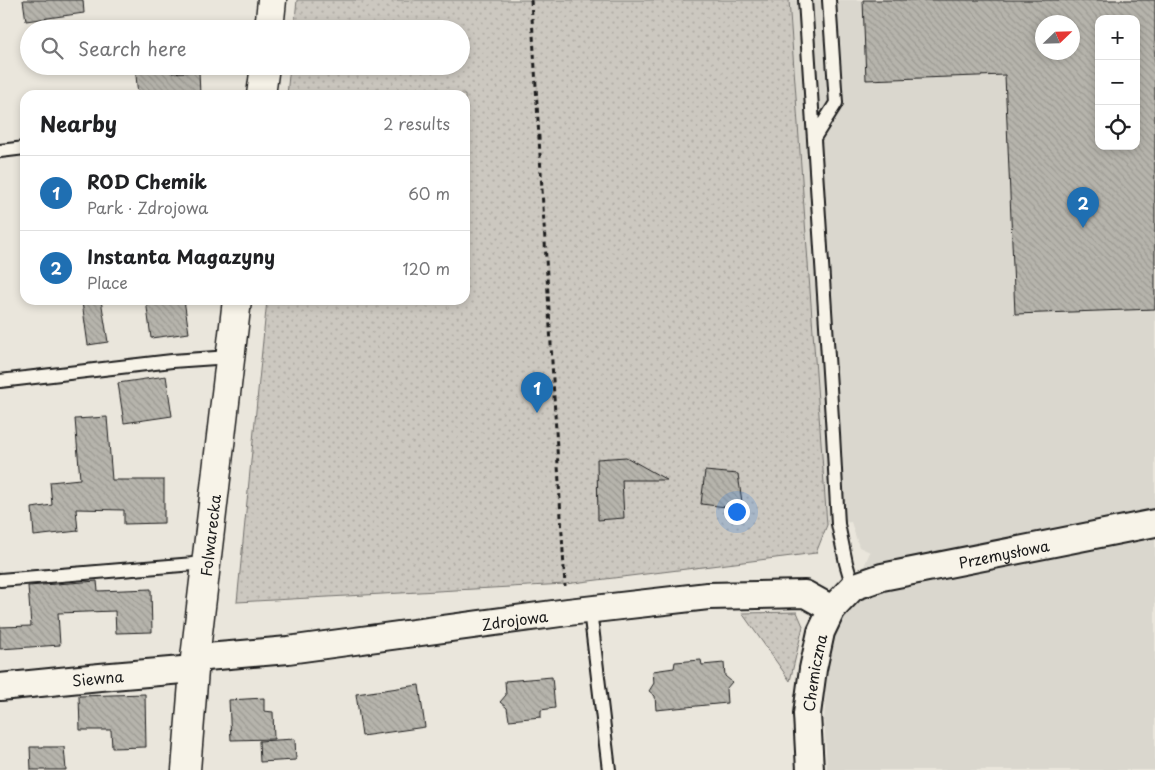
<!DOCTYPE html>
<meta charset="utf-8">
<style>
body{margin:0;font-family:"Playpen Sans",sans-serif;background:#f6f6f6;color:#202124}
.controls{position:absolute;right:15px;top:15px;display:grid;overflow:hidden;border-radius:10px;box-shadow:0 2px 8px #0003}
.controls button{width:45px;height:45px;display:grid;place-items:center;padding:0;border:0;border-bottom:1px solid #e0e0e0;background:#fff;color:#202124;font:25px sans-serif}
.compass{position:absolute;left:1035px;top:15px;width:45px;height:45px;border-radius:50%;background:#fff;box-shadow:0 2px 8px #0003;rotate:67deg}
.you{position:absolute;left:736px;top:511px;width:18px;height:18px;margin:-12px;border:4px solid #fff;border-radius:50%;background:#1a73e8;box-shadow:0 0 0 8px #1a73e833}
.badge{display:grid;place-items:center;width:32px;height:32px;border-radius:50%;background:#1f6fb2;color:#fff;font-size:16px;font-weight:700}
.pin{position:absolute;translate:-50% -41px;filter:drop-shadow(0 1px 2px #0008)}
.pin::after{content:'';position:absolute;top:26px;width:18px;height:15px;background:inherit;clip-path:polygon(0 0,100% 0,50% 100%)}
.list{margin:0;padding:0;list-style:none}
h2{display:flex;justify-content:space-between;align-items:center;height:65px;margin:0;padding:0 20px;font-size:21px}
h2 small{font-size:16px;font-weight:400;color:#757577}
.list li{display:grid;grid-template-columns:32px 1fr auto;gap:15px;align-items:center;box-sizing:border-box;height:75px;padding:0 20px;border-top:1px solid #e0e0e0}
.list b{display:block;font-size:19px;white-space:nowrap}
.list p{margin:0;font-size:16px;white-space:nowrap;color:#757577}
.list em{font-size:16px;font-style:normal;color:#757577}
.icon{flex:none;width:28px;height:28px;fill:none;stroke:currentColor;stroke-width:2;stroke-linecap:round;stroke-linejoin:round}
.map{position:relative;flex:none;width:1155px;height:770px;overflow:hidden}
.search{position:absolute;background:#fff;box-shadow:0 2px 8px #0003;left:20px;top:20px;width:450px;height:55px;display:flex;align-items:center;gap:12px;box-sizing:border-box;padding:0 18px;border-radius:28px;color:#757577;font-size:19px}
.panel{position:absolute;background:#fff;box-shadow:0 2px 8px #0003;left:20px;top:90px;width:450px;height:215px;border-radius:15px}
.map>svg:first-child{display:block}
.built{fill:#dad7ce;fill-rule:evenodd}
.grass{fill:url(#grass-dots);stroke:#74726e}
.building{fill:url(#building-back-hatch);stroke:#1c1c1c;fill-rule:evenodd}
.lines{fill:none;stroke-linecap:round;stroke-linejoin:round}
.service-casing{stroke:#1c1c1c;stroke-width:16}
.minor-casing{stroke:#1c1c1c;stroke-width:30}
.tertiary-casing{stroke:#1c1c1c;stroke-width:31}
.path{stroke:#1c1c1c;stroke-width:3;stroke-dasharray:5 4;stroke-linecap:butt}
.service{stroke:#f7f3e8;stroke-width:12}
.minor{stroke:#f7f3e8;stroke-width:26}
.tertiary{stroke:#f7f3e8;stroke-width:28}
.labels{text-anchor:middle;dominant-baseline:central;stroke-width:4;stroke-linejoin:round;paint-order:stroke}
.street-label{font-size:15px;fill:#1c1c1c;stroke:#f7f3e8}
</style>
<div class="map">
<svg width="1155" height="770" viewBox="0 0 1155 770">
<defs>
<pattern id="grass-dots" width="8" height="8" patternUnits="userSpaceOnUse" patternTransform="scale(1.25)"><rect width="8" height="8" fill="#ccc8c0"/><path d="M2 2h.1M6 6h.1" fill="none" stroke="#afaba4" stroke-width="1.8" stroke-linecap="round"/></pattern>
<pattern id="building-back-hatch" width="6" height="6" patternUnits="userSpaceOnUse" patternTransform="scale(1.25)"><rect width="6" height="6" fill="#b6b4ac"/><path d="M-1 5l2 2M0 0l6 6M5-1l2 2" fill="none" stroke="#9c9a93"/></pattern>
</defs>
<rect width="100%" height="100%" fill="#eae6dc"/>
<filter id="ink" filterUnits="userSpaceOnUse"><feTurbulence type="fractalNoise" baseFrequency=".02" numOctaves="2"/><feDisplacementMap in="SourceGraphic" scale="10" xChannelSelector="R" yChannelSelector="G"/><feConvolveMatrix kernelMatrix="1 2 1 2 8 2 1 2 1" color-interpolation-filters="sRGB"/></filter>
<g filter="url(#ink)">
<path class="built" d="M 789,0 L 1155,0 L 1155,770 L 827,770 L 824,720 L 828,654 L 870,552 L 859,547 L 851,522 L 827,525 ZM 1099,19 L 1136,19 L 1136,146 L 1099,146 ZM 1042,22 L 1072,22 L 1072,52 L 1042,52 Z"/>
<path class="grass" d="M 297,0 L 789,0 L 827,525 L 816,553 L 565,584 L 237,602 L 267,300 L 465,300 L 465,95 L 287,95 L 290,66 L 461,66 L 461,29 L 294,29 Z
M 797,612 L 803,626 L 790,681 L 742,613 Z"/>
<path class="building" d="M 23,0 L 83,0 L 84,13 L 26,21 Z
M 863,0 L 1155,0 L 1155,309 L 1015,314 L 1005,75 L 866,80 ZM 1099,19 L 1136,19 L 1136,146 L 1099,146 ZM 1042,22 L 1072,22 L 1072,52 L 1042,52 Z
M 135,66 L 171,66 L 172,73 L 199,71 L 200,95 L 138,95 Z
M 101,300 L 108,342 L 88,345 L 82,302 Z
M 146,300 L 184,300 L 189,333 L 151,338 Z
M 166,376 L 172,416 L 124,423 L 118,383 Z
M 107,417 L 112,480 L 164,480 L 164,523 L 124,524 L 124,510 L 76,509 L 78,531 L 34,536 L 32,508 L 52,505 L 50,482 L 80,479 L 75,419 Z
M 626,457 L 667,480 L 622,480 L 624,518 L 598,520 L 597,459 Z
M 705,471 L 738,474 L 743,509 L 701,504 Z
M 97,581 L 98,591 L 151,589 L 152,632 L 116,633 L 115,611 L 58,613 L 60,645 L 0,649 L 0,627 L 31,626 L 28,586 Z
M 701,660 L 702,665 L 724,663 L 725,676 L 732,682 L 726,689 L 727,703 L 656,710 L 655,696 L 649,691 L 654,683 L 653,671 L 674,668 L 675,662 Z
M 552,677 L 555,708 L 541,710 L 541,717 L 509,720 L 507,708 L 500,702 L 506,695 L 505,681 Z
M 419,685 L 425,727 L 362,736 L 356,694 Z
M 145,694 L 146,747 L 112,748 L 111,730 L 80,730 L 79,696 Z
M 264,698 L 264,711 L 273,712 L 274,739 L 231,740 L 229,700 Z
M 295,739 L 296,760 L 260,762 L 259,741 Z
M 30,747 L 64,747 L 66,770 L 31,770 Z"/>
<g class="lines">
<defs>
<path id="service" d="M 805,0 L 833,434 L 838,524 L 846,563 L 853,587
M 814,138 L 836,103 L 829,0
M 0,151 L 25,148
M 0,381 L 172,361 L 230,357
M 0,580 L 206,563
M 590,610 L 609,770"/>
<g id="minor">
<path id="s1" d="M 195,658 L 288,650 L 568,612 L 708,596 L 805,594 L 832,609"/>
<path id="s2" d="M 0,687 L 100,677 L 194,669"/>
<path id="s3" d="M 810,770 L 807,714 L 813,669 L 821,632 L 832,609 L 853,587 L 882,577 L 1155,523"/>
</g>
<g id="tertiary">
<path d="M 269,29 L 272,0"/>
<path d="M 261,95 L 265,66"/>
<path id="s4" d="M 186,770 L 195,658 L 237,300"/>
</g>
</defs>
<use href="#service" class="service-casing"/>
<use href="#minor" class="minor-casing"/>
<use href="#tertiary" class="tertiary-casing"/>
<path class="path" d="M 531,0 L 565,586"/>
<use href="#service" class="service"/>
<use href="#minor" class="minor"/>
<use href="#tertiary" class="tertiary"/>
</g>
</g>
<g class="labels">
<g class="street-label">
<text stroke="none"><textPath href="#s4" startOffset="236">Folwarecka</textPath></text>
<text stroke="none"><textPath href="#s3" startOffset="350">Przemysłowa</textPath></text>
<text stroke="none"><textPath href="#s1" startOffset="322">Zdrojowa</textPath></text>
<text stroke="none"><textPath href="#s3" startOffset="98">Chemiczna</textPath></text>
<text stroke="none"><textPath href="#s2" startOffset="98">Siewna</textPath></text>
</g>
</g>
</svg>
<div class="controls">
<button>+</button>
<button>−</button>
<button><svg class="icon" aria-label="locate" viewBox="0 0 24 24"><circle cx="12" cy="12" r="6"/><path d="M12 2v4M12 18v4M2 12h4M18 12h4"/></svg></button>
</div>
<svg class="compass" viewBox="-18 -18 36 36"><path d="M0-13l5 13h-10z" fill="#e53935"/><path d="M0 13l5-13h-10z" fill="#757577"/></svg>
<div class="you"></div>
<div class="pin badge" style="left:537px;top:413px">1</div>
<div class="pin badge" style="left:1083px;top:228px">2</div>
<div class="search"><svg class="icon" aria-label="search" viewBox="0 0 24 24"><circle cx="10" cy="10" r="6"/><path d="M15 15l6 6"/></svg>Search here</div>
<section class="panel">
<h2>Nearby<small>2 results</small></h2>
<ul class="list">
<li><span class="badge">1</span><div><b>ROD Chemik</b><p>Park · Zdrojowa</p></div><em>60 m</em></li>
<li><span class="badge">2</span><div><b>Instanta Magazyny</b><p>Place</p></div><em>120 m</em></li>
</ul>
</section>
</div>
